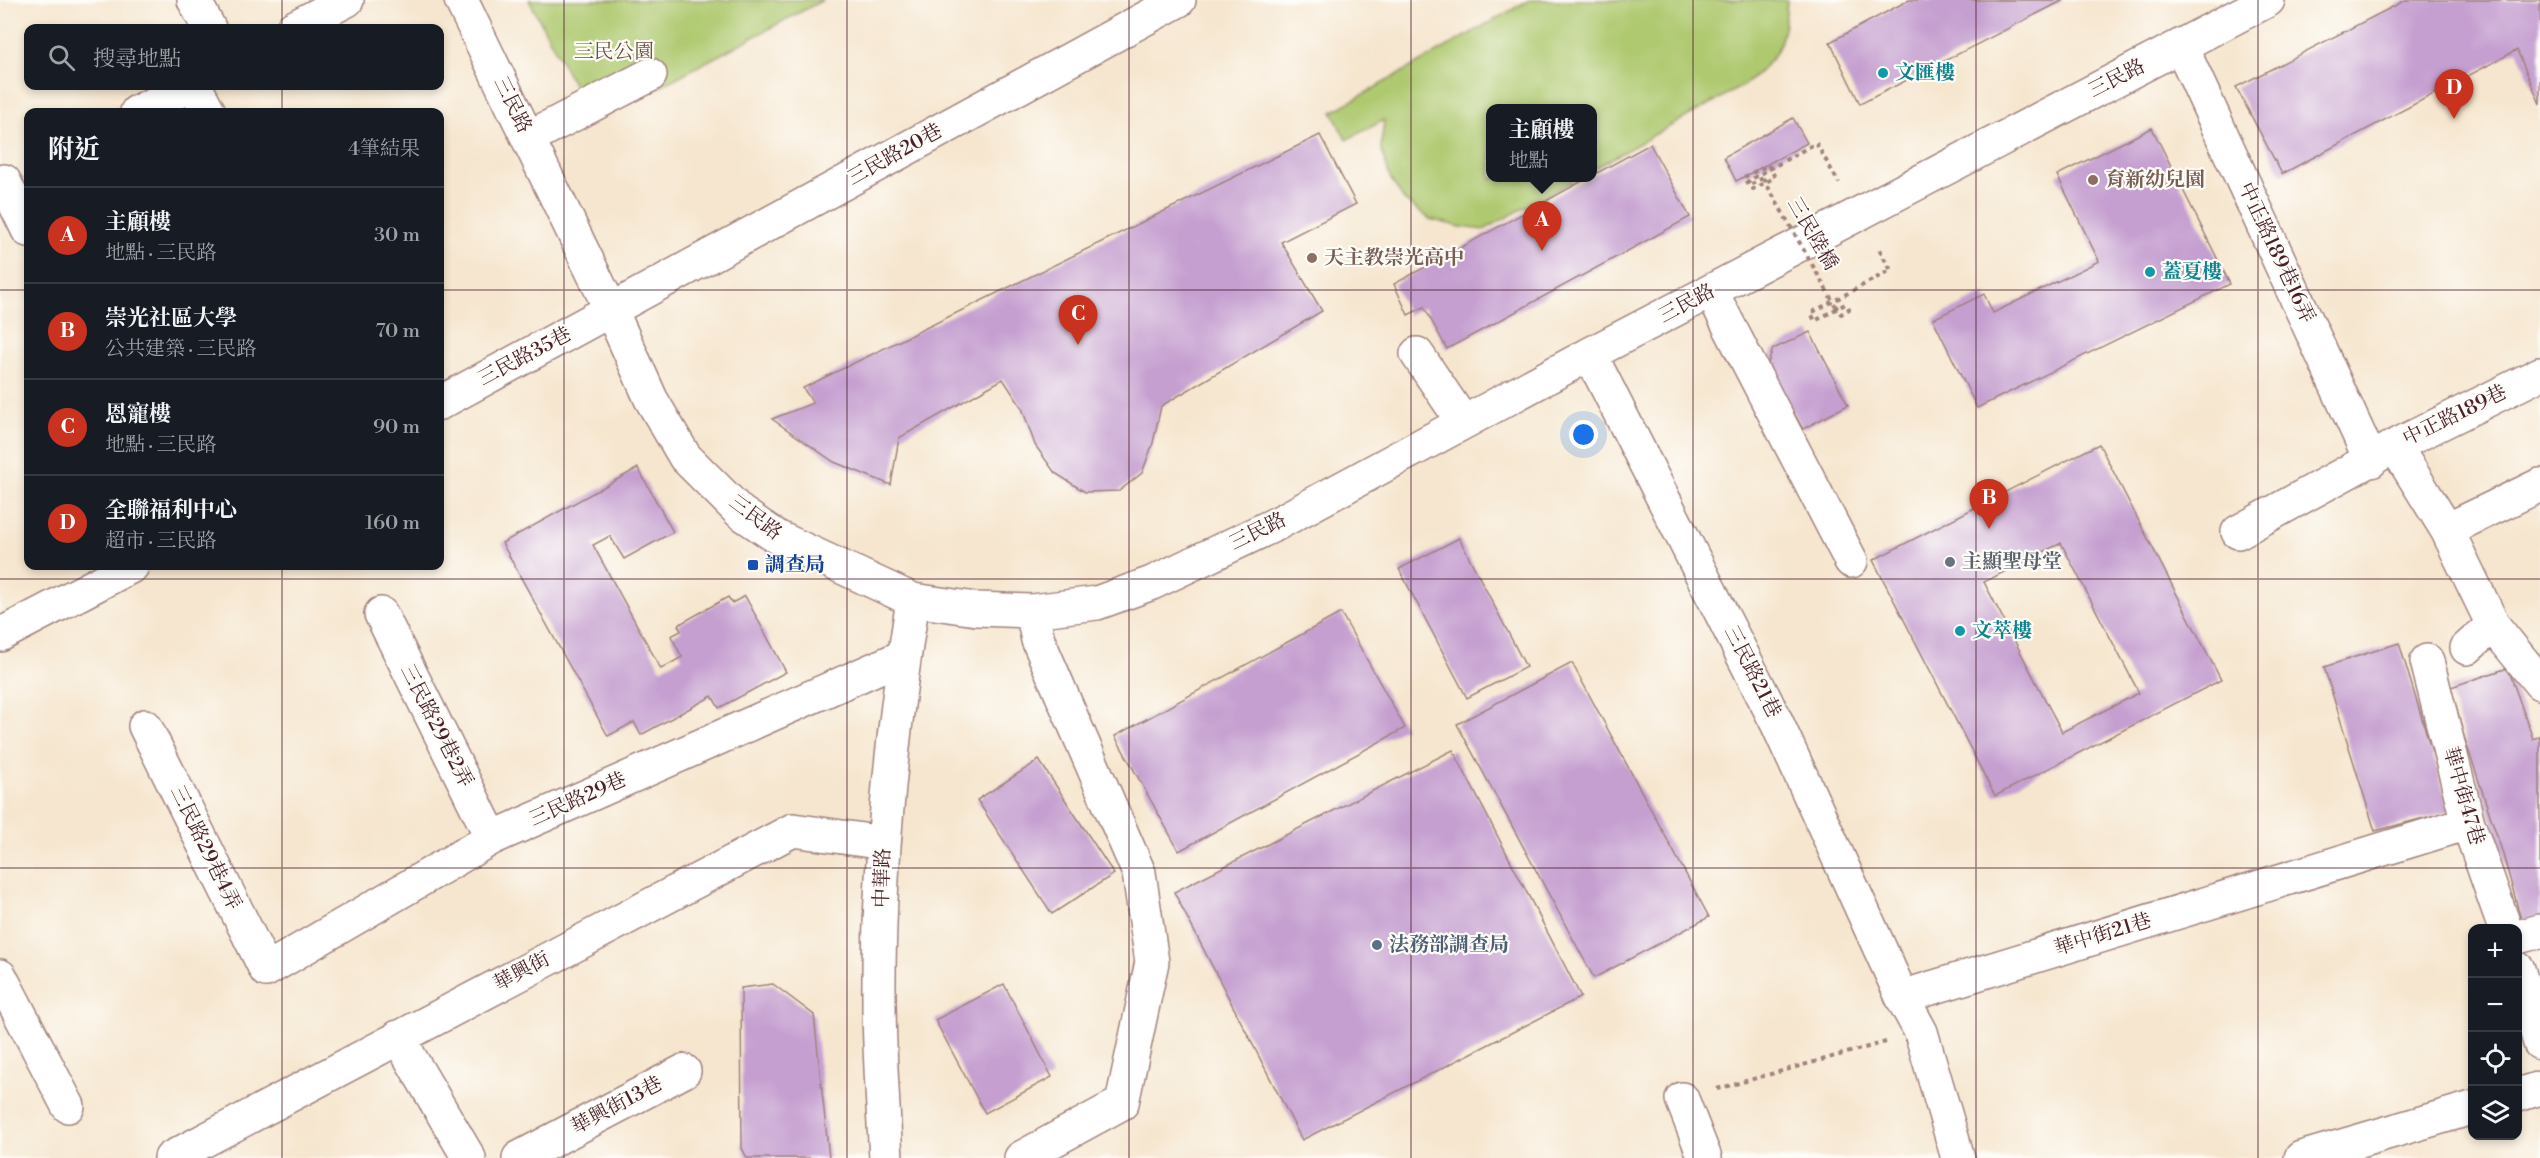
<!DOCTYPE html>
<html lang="zh-TW">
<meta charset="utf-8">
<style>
body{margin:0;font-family:"Libre Bodoni","Noto Serif TC",serif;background:#20242c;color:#f1f3f6}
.controls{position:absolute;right:18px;bottom:18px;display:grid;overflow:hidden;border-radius:12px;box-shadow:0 3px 9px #0003}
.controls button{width:54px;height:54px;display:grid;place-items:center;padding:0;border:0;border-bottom:2px solid #363941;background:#171b24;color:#f1f3f6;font:30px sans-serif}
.you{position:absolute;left:1584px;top:435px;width:21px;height:21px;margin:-15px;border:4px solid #fff;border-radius:50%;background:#1a73e8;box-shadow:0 0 0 9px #1a73e833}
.badge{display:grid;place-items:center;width:39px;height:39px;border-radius:50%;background:#c8321e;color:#fff;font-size:20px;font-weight:700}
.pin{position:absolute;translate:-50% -50px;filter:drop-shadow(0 2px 3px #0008)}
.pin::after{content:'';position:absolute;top:32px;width:21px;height:18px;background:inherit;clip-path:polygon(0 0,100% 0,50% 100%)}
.popup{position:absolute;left:1486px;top:104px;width:111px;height:78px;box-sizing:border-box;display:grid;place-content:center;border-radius:12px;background:#171b24;filter:drop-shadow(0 2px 4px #0005);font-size:20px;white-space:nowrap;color:#9ea1a6}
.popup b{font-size:22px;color:#f1f3f6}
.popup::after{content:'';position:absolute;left:50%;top:100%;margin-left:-12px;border:12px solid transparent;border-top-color:#171b24}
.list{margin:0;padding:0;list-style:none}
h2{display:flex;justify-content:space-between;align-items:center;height:78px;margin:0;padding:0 24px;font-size:26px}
h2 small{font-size:20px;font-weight:400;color:#9ea1a6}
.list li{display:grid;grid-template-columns:39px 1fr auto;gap:18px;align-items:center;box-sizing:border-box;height:96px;padding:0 24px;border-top:2px solid #363941}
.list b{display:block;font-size:22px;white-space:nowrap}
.list p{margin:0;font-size:20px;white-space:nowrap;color:#9ea1a6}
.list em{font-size:20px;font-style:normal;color:#9ea1a6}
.icon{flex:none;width:33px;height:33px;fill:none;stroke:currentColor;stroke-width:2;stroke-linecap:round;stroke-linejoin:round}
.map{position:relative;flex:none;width:2540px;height:1158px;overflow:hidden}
.search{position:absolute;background:#171b24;box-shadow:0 3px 9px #0003;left:24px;top:24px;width:420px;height:66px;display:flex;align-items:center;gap:15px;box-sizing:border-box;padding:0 21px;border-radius:12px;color:#9ea1a6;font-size:22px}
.panel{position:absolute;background:#171b24;box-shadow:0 3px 9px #0003;left:24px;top:108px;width:420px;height:462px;border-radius:12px}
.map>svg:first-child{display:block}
.green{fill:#afc96f;stroke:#7c744d;stroke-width:1.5}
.building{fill:#c59fd0;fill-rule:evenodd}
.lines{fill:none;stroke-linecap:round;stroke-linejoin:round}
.minor-casing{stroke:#a0827d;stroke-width:36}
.path{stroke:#a0827d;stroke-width:4;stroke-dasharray:4.5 4.5;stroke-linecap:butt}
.minor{stroke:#fff;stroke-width:33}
.path-bridge{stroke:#a0827d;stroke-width:4;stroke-dasharray:4.5 4.5;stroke-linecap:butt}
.grid{fill:none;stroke:#4a1f2b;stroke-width:1.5;stroke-opacity:0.55}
.culture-dot{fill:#0f9aa8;stroke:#fdfcf7;stroke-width:2}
.education-dot{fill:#8d6e63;stroke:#fdfcf7;stroke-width:2}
.worship-dot{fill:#6b7280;stroke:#fdfcf7;stroke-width:2}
.transit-dot{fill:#1a4fb4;stroke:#fdfcf7;stroke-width:2}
.service-dot{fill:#5c6f8a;stroke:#fdfcf7;stroke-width:2}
.labels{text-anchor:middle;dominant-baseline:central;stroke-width:4.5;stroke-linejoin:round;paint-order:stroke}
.park-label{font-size:20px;fill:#68523f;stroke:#fdfcf7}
.culture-label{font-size:20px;font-weight:bold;fill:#0d838f;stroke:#fdfcf7;text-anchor:start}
.street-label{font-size:20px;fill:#4a1f2b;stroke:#fdfcf7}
.education-label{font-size:20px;font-weight:bold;fill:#785e54;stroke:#fdfcf7;text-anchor:start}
.worship-label{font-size:20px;font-weight:bold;fill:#5b616d;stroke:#fdfcf7;text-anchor:start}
.transit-label{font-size:20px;font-weight:bold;fill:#164399;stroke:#fdfcf7;text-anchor:start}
.service-label{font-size:20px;font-weight:bold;fill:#4e5e75;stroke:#fdfcf7;text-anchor:start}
</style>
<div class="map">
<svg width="2540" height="1158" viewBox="0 0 2540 1158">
<rect width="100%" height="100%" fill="#fdfcf7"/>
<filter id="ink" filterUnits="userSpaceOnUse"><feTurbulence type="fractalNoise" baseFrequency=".0167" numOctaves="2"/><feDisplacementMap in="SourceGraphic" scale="12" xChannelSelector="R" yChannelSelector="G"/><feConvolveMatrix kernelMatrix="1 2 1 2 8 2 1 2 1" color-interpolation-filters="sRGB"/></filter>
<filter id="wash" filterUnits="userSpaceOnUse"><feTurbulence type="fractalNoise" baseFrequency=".008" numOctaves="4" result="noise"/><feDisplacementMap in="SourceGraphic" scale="24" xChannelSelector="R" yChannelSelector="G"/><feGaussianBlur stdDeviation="1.35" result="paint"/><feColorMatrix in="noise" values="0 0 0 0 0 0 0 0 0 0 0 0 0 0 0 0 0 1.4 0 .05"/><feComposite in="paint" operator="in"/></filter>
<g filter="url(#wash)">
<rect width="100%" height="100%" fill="#f6e6cf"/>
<path class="green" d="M 529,0 L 823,0 L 593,122 Z
M 1529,0 L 1787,0 C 1784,44 1779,58 1744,85 L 1593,169 L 1593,109 L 1491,109 L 1491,178 L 1578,178 L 1484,230 L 1461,227 L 1430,219 L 1404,200 L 1390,178 L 1381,148 L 1384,120 L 1346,140 L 1332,112 Z"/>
<g id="blocks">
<path class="building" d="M 1909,0 L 2064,0 L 1860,104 L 1830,42 Z
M 2406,0 L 2540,0 L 2540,104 L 2517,50 L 2282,174 L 2236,87 Z
M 1793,118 L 1807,143 L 1736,181 L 1724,157 Z
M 2152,128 L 2230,284 L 1977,408 L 1933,319 L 1984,294 L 1993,313 L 2099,261 L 2057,175 Z
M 1320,135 L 1356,204 L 1281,242 L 1322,311 L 1161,406 L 1153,443 L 1142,473 L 1119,491 L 1085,492 L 1055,473 L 1035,445 L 1022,408 L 1003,379 L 899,438 L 891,485 L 834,462 L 772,419 L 813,403 L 803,388 Z
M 1650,144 L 1690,217 L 1447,349 L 1424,307 L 1408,315 L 1394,284 Z
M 1810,332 L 1848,405 L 1803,429 L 1767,366 L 1773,349 Z
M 2099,444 L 2221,680 L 1995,796 L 1873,560 ZM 2061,543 L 2139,693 L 2062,732 L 1984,582 Z
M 638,468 L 673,532 L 624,559 L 610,536 L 593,545 L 661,669 L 682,657 L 671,636 L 681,631 L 678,625 L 728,597 L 732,603 L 745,596 L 786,672 L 719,708 L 712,696 L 641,735 L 634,722 L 608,736 L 502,543 Z
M 1459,538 L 1526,667 L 1467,698 L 1399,569 Z
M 1341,613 L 1405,728 L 1179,851 L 1115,736 Z
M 2399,643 L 2450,811 L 2375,831 L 2324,667 Z
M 1572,663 L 1709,917 L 1594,978 L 1457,724 Z
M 2508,668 L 2533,739 L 2540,736 L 2540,917 L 2522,922 L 2502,851 L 2448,688 Z
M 1453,750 L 1581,997 L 1302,1140 L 1174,892 Z
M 1039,760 L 1114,874 L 1052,914 L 977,800 Z
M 773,984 L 814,1015 L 829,1158 L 747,1158 L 742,1148 L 741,988 Z
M 1004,984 L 1052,1077 L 985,1113 L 935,1020 Z"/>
</g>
</g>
<g filter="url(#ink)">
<use href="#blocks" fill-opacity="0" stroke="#a0827d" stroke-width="1.5"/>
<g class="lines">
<defs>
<path id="minor" d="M 194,0 L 209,28
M 461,0 L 611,310 L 651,399 L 685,457 L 740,512 L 777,537 L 913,600 L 976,609 L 1032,611 L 1097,603 L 1152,583 L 1278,523 L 1590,354 L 2268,0
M 293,28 L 347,0
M 2181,46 L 2371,461
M 195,86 L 209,112
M 137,112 L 190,86
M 528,138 L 650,75
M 4,181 L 28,230
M 1711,291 L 1851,561
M 1417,354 L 1463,422
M 1590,354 L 1777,723 L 1902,997 L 1921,1032 L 1958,1158
M 440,403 L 1179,0
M 2395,446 L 2447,530 L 2540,485
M 2447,530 L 2493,625 L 2467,648
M 2238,532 L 2395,446 L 2540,374
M 381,614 L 492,838
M 2493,625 L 2540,683
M 0,635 L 132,566
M 2427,661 L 2468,823 L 2505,928
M 145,726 L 266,970 L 492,838 L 904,656
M 2518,937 L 2540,931
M 2518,969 L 2540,1043
M 0,976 L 68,1106
M 1902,997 L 2468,823
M 398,1037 L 469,1158
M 2518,1095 L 2540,1088
M 1682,1099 L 1705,1158
M 171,1158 L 793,830 L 884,843
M 519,1158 L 684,1071
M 886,1158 C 883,1105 879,1052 879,999 C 878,866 892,731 913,600
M 1021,1158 L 1122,1103 L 1152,962 L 1139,873 L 1038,640 L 1032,611
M 2301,1158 L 2472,1108"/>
</defs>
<use href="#minor" class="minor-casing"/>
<path class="path" d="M 1763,178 L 1748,186 L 1744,177 L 1768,165 L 1775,177 L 1753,189 L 1748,181 L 1816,143 L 1839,183
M 1835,305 L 1841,314 L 1849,309 L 1845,304 L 1815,321 L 1811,313 L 1891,270 L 1877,246
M 1717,1089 L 1886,1042"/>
<use href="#minor" class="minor"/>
<path class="path-bridge" d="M 1763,178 L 1835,305"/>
</g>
</g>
<path class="grid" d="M 282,0 L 282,28M 564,0 L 564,1158M 847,0 L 847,1158M 1129,0 L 1129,1158M 1411,0 L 1411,1158M 1693,0 L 1693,1158M 1976,0 L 1976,1158M 2258,0 L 2258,1158M 282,86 L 282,112M 0,290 L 28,290M 440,290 L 2540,290M 282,566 L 282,1158M 0,579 L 2540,579M 0,868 L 2540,868"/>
<g class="culture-dot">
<circle cx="1883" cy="73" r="6"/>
<circle cx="2150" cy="272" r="6"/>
<circle cx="1960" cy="631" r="6"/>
</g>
<g class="education-dot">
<circle cx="2093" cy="180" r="6"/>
<circle cx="1312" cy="258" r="6"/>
</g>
<circle class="worship-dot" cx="1950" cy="562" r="6"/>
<rect class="transit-dot" x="747" y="559" width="12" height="12" rx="3"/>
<circle class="service-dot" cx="1377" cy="945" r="6"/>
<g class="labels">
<g class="park-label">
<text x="614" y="52">三民公園</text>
</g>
<g class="culture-label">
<text x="1895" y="73">文匯樓</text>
<text x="2162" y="272">蓋夏樓</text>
<text x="1972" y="631">文萃樓</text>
</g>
<g class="street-label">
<text transform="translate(2117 79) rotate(-27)">三民路</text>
<text transform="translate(512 105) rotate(64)">三民路</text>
<text transform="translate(895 155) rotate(-29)">三民路20巷</text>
<text transform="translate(1812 234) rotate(60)">三民陸橋</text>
<text transform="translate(2276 253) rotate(65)">中正路189巷16弄</text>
<text transform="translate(1687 304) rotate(-28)">三民路</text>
<text transform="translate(525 357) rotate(-28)">三民路35巷</text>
<text transform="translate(2455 416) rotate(-26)">中正路189巷</text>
<text transform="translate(755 518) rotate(37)">三民路</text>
<text transform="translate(1258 532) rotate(-26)">三民路</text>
<text transform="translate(1752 672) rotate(63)">三民路21巷</text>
<text transform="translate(436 726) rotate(63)">三民路29巷2弄</text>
<text transform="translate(2463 796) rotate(74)">華中街47巷</text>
<text transform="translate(578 800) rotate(-24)">三民路29巷</text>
<text transform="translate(205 848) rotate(64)">三民路29巷4弄</text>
<text transform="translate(883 878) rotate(-88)">中華路</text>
<text transform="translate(2103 935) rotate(-17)">華中街21巷</text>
<text transform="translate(522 972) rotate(-28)">華興街</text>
<text transform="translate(617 1106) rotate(-28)">華興街13巷</text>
</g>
<g class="education-label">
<text x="2105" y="180">育新幼兒園</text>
<text x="1324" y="258">天主教崇光高中</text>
</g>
<g class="worship-label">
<text x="1962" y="562">主顯聖母堂</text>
</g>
<g class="transit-label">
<text x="765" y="565">調查局</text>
</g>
<g class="service-label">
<text x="1389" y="945">法務部調查局</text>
</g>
</g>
</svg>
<div class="controls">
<button>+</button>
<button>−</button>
<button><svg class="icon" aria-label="locate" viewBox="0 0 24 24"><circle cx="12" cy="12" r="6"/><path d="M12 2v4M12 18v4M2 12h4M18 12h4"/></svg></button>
<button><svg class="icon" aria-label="layers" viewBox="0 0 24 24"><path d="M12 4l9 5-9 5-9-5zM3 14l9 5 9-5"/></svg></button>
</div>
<div class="you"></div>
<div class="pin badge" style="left:1542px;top:251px">A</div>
<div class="popup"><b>主顧樓</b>地點</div>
<div class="pin badge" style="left:1989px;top:529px">B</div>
<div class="pin badge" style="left:1078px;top:345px">C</div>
<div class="pin badge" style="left:2454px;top:119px">D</div>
<div class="search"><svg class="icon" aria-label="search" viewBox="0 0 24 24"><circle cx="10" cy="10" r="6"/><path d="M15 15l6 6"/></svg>搜尋地點</div>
<section class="panel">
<h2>附近<small>4筆結果</small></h2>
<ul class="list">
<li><span class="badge">A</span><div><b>主顧樓</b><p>地點 · 三民路</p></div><em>30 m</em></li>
<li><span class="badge">B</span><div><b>崇光社區大學</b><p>公共建築 · 三民路</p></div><em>70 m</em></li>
<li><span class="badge">C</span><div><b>恩寵樓</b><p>地點 · 三民路</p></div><em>90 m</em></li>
<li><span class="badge">D</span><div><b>全聯福利中心</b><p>超市 · 三民路</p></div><em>160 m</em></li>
</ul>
</section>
</div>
